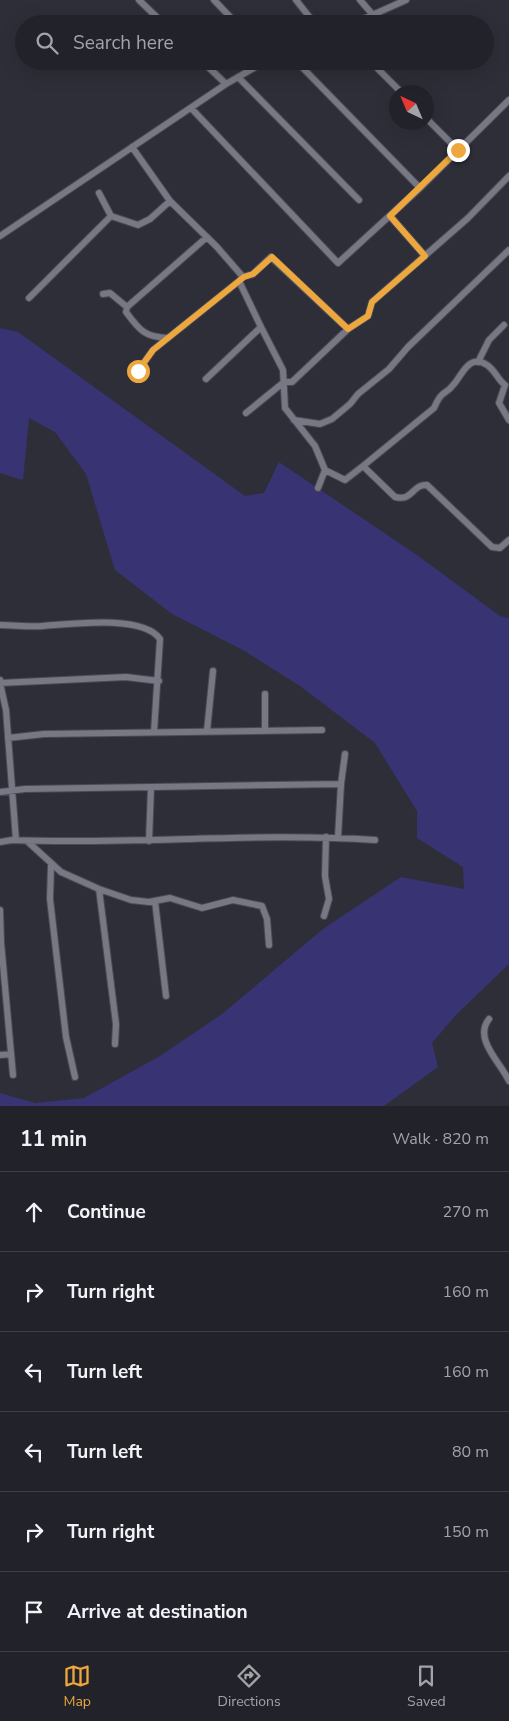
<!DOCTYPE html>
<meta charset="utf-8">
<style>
body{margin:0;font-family:"Nunito Sans",sans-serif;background:#2e2f36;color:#f1f3f6}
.compass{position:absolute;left:389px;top:85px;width:45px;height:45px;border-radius:50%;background:#22222a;box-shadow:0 5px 20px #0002;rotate:316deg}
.stop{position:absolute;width:15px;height:15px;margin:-11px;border:4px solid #eea73c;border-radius:50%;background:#fff}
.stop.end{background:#eea73c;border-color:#fff;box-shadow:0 1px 5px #0008}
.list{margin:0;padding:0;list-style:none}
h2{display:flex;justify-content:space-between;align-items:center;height:65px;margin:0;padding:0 20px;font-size:21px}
h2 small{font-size:16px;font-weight:400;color:#a2a4a8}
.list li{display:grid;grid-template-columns:32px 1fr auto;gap:15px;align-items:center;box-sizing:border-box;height:80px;padding:0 20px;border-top:1px solid #3f3f47}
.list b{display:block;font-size:19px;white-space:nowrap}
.list em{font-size:16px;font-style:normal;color:#a2a4a8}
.icon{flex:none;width:28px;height:28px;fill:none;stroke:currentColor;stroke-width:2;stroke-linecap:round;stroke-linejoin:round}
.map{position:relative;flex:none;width:509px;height:1106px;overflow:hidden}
.search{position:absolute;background:#22222a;box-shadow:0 5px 20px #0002;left:15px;right:15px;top:15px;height:55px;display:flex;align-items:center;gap:12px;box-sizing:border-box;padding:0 18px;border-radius:28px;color:#a2a4a8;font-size:19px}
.sheet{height:545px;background:#22222a}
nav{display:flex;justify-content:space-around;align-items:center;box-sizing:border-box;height:70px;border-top:1px solid #3f3f47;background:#22222a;font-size:14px;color:#a2a4a8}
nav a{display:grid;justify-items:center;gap:2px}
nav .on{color:#eea73c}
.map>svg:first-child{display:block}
.green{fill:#383373}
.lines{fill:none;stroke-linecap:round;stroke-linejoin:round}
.minor-casing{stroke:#4a4a53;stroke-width:8}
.minor{stroke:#777883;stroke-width:6}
.route{stroke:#eea73c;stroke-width:6}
</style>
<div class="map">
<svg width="509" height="1106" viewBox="0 0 509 1106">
<rect width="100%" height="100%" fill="#2e2e38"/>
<path class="green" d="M 0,328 L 18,332 L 245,496 L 264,493 L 279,462 L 417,555 L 500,616 L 509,618 L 509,964 L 456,1015 L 432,1043 L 438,1067 L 384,1106 L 0,1106 L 0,1093 L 35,1103 L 84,1098 L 160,1056 L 222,1014 L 323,929 L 401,877 L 464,889 L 463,867 L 417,838 L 417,811 L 375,743 L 300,686 L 243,650 L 172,614 L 115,570 L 86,474 L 55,432 L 29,418 L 23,480 L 0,473 Z"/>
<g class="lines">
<defs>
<path id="minor" d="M 139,0 L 164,24
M 214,0 L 237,24
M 296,0 L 315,24
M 360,0 L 373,15
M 352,24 L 406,0
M 202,61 L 226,84
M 296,61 L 420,188
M 370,61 L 401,92
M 238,77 L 359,200
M 191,108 L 338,263 L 420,188 L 509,100
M 426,118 L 458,150
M 132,147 L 170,201 L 217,247 L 243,277
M 99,193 L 111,216
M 390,216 L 425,256
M 0,236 L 226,84 L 266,61
M 103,294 L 110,293 L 127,307 L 126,312 C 140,331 145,337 168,338
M 29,298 L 111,216 L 138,225 L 150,219 L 170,201
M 127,307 L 207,237
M 261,327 L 283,370 L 285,408 L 315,446 L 325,470 L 318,488
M 478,362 L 489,340 L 504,325
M 138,371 L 153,350 L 239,281
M 206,379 L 261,327 L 239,281 L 243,277 L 253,274 L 271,257 L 348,329
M 246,413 L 284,382 L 292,382 L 348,329 L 368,316 L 372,302 L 468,218 L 509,176
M 294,420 L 320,424 L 332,419 L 350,404 L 358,394 L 389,369 L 408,347 L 509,250
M 363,466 L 434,408 C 443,388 444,397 454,384 C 462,375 469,353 487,365 C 495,370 498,380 505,385 L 499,403 L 509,420
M 325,470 L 345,480 L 363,466 L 395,497 C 413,502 412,484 427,485 L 492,547 L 500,548 L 509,540
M 0,625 C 14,625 29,627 43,626 C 70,624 143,614 160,639 L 154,732
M 0,680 L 0,683 L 126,677 L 159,681
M 0,683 L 6,710 L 16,840
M 265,694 L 265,730
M 207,731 L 213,671
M 8,738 L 44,734 L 322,730
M 151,787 L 341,784 L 345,754
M 0,792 L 25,789 L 151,787 L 149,841
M 338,837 L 341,784
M 27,841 L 61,872 L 99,889 L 131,900 L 149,902 L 170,898 L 202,908 L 233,900 L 262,906 L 267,919 L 269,945
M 0,842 L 12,840 C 133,845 255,832 375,840
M 51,865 L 50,899 L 66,1037 L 75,1077
M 99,889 L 116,1024 L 115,1044
M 155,901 L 166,996
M 0,910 L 1,942 L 13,1075
M 324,916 L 329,899 L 325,876 L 326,837
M 489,1019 C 473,1039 501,1063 509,1081
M 0,1055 L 11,1054"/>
</defs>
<use href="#minor" class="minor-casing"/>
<use href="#minor" class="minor"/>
</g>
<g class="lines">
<path class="route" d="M 138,371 L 153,350 L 244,277 L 253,274 L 272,257 L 348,329 L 368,316 L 372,302 L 425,256 L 390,216 L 458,150"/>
</g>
</svg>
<svg class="compass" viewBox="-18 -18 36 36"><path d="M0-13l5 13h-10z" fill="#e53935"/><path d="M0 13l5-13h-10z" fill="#a2a4a8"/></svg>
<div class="stop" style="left:138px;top:371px"></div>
<div class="stop end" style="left:458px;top:150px"></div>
<div class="search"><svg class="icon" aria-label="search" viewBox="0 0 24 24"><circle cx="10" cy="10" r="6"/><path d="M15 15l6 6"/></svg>Search here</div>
</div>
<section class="sheet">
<h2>11 min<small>Walk · 820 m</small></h2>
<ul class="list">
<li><svg class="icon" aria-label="ahead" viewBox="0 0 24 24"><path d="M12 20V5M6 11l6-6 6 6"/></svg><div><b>Continue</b></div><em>270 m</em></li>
<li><svg class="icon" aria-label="right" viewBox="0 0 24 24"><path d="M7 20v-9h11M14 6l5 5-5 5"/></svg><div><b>Turn right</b></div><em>160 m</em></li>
<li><svg class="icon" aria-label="left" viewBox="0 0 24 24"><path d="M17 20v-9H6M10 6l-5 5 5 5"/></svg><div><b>Turn left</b></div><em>160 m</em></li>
<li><svg class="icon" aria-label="left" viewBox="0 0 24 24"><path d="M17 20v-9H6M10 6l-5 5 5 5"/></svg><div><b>Turn left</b></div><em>80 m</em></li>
<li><svg class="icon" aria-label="right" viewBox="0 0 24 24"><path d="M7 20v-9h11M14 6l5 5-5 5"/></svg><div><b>Turn right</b></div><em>150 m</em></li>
<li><svg class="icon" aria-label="arrive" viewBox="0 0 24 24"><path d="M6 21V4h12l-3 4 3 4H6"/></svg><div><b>Arrive at destination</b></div></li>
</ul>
</section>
<nav>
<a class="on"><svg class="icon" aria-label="map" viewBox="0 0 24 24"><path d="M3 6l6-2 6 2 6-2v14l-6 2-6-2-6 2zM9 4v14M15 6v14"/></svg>Map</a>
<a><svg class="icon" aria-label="directions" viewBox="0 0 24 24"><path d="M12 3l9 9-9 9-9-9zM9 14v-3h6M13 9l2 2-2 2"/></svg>Directions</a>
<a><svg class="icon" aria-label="saved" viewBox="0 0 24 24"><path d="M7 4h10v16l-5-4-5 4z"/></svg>Saved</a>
</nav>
